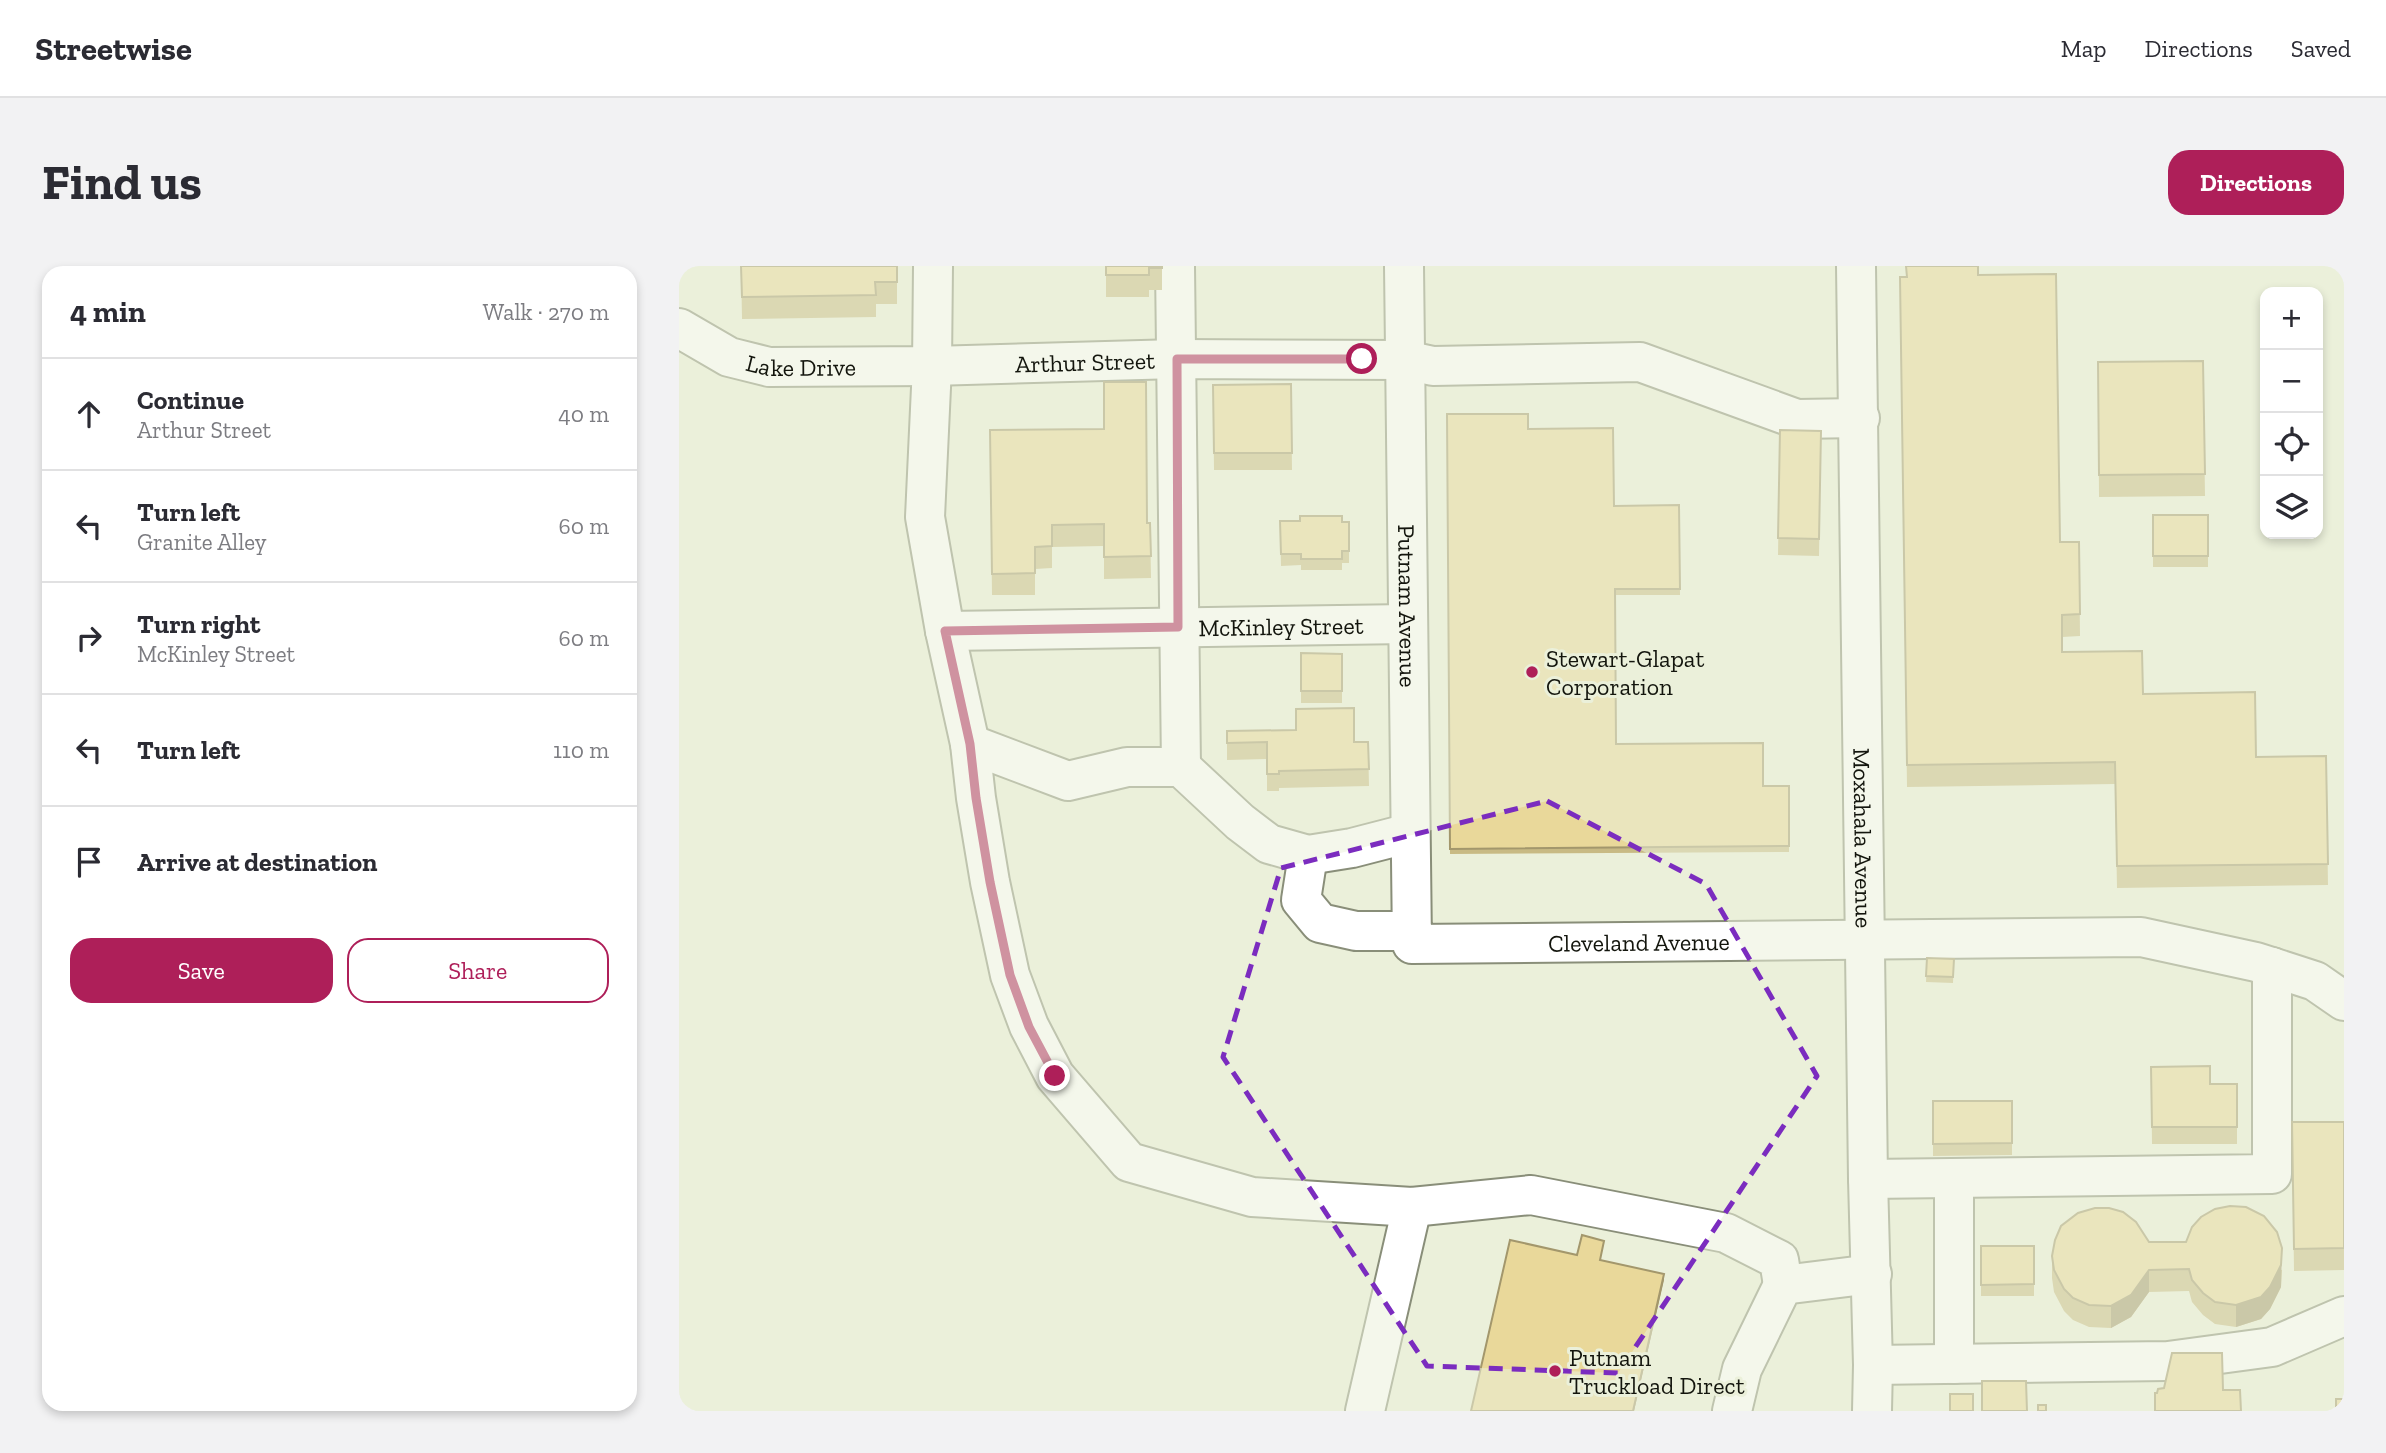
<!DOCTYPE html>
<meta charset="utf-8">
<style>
body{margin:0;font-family:"Zilla Slab",serif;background:#f2f2f3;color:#2b2b33}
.controls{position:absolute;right:21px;top:21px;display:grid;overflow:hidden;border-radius:14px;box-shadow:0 4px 10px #0003}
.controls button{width:63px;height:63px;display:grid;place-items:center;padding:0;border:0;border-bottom:2px solid #e1e1e2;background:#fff;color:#2b2b33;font:35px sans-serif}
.stop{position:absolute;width:21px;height:21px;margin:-16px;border:5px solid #ae1f59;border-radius:50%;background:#fff}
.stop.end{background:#ae1f59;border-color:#fff;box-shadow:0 2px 7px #0008}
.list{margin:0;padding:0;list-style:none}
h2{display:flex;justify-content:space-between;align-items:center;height:91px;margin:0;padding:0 28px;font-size:30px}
h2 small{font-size:23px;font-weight:400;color:#7c7c81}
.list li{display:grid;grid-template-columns:46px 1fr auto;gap:21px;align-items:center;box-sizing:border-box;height:112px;padding:0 28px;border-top:2px solid #e1e1e2}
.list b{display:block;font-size:26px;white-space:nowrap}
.list p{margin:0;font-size:23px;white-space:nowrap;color:#7c7c81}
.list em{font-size:23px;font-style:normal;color:#7c7c81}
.actions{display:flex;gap:14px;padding:21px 28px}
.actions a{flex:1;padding:16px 0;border:2px solid #ae1f59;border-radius:21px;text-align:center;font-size:24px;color:#ae1f59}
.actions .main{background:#ae1f59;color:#fff}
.icon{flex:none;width:38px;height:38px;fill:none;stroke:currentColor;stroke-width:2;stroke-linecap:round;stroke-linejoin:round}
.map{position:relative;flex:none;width:1665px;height:1145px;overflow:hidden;border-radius:21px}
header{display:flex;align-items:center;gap:42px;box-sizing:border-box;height:98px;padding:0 35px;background:#fff;border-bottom:2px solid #e1e1e2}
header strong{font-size:33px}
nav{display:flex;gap:38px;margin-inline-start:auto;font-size:24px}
.intro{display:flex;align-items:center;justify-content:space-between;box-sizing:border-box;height:168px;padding:0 42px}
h1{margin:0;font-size:49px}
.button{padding:18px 32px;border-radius:21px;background:#ae1f59;color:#fff;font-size:24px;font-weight:700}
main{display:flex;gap:42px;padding:0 42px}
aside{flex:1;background:#fff;border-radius:21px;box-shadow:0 4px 10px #0003}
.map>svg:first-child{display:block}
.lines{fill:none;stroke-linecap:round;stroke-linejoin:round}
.minor-casing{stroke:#898e79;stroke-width:42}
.minor{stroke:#fff;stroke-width:38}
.wall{fill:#c8ba84}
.shaded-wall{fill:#a3976c}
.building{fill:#e9d89a;stroke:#a3976c;stroke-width:2}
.route{stroke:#ae1f59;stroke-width:9}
.marked{fill:none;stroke:#7b2cbf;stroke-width:5;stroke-dasharray:14 9;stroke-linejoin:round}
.poi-dot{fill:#ae1f59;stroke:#ebf0da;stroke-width:2.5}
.labels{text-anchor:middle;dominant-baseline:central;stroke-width:6;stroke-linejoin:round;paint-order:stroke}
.street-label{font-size:24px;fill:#13150d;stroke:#ebf0da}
.poi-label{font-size:24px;fill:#13150d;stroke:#ebf0da;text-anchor:start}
</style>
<header>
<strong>Streetwise</strong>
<nav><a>Map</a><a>Directions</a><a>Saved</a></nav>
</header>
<div class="intro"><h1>Find us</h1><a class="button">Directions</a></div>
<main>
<aside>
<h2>4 min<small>Walk · 270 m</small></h2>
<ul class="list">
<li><svg class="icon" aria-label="ahead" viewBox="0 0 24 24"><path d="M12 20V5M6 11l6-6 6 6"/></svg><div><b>Continue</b><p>Arthur Street</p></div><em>40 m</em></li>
<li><svg class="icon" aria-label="left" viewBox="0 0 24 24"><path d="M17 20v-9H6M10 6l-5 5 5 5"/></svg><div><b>Turn left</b><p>Granite Alley</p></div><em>60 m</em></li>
<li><svg class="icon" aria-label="right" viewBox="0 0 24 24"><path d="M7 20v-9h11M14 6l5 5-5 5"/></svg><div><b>Turn right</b><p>McKinley Street</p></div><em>60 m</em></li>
<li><svg class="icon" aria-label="left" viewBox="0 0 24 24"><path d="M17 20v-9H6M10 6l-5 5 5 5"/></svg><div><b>Turn left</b></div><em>110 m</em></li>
<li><svg class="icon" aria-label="arrive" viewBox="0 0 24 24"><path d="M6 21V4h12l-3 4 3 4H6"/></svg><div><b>Arrive at destination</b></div></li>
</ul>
<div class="actions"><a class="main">Save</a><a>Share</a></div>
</aside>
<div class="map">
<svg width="1665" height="1145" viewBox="0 0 1665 1145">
<rect width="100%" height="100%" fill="#ebf0da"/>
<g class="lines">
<defs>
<g id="minor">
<path d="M 254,0 L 253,100 L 246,251 L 266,365 L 291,478 L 297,532 L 311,616 L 331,709 L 350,760 L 376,810 L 450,896 L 573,931 L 733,941 L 852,929 L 1047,967 L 1100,994 L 1104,1019"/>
<path d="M 496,0 L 502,501"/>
<path id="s1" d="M 725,0 L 733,678 L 1462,671 L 1577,696 L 1636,715 L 1665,735"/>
<path id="s2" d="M 1177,0 L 1189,913 L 1194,1099 L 1193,1145"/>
<path id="s3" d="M 0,62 L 50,91 L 90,101 L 253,100 L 498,93 L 726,94 L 754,100 L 961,96 L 1118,153 L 1181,152"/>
<path id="s4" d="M 266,365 L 729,358"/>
<path d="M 291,478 L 389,515 L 448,501 L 502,501 L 561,556 L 590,578 L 629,589 L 673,582 L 731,567"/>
<path d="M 629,589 L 622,634 L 641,657 L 677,665 L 733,665"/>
<path d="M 1275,912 L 1275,1098"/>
<path d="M 1189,913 L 1593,908 L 1593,701"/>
<path d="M 1194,1099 L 1489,1095 L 1593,1081 L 1665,1050"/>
<path d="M 686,1145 L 733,941"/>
<path d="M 1053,1145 L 1063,1103 L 1104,1019 L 1193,1008"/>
</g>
</defs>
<use href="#minor" class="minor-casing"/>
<use href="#minor" class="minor"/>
</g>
<path class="wall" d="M 62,0 L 218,0 L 218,38 L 197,38 L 197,51 L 63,53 Z
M 427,0 L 483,0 L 483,24 L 470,24 L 470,31 L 427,31 Z
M 1299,9 L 1381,276 L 1400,276 L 1401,370 L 1383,371 L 1383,386 L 1464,428 L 1577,491 L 1647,490 L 1649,619 L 1438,622 L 1436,518 L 1228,521 L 1221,33 L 1227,11 Z
M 1524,95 L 1526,230 L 1420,231 L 1419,96 Z
M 612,118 L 613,204 L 535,204 L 534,119 Z
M 768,148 L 849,163 L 935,240 L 1000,239 L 1001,329 L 936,329 L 937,478 L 1084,520 L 1110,520 L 1110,586 L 771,588 Z
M 311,164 L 468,257 L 471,257 L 472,312 L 425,313 L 425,280 L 373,281 L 373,302 L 356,303 L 356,329 L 313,329 Z
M 1101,164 L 1142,165 L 1140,290 L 1099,289 Z
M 1474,249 L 1529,249 L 1529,301 L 1474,301 Z
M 601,255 L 670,256 L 670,297 L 663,297 L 663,304 L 622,304 L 622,299 L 602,300 Z
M 622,387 L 663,388 L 663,437 L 622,437 Z
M 548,465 L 675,476 L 689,476 L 690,520 L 600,522 L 600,525 L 588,525 L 588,493 L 548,494 Z
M 1248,692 L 1275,693 L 1274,717 L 1247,716 Z
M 1472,801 L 1531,818 L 1558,818 L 1558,878 L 1473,878 Z
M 1254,835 L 1333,835 L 1333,889 L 1254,890 Z
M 1613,856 L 1665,856 L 1665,1004 L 1615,1005 Z
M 1470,976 L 1603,1004 L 1602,1021 L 1591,1043 L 1582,1053 L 1557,1061 L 1536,1058 L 1524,1049 L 1513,1036 L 1510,1025 L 1470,1026 L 1452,1051 L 1432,1062 L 1410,1061 L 1394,1054 L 1385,1045 L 1375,1026 L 1373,1012 L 1373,990 Z
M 1302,980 L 1355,980 L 1355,1030 L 1302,1030 Z"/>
<path class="shaded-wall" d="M 1603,982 L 1602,1021 L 1591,1043 L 1582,1053 L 1557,1061 L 1557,1039 Z
M 1470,1004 L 1470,1026 L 1452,1051 L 1432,1062 L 1432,1040 Z
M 985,1008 L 985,1014 L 955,1145 L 954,1145 Z"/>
<path class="building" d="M 62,0 L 218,0 L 218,16 L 196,16 L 197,29 L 63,31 Z
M 427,0 L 483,0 L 483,2 L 470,2 L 470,9 L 427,9 Z
M 1227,0 L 1299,0 L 1299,9 L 1377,8 L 1381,276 L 1400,276 L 1401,348 L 1383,349 L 1383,386 L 1463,385 L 1464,428 L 1576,426 L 1577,491 L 1647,490 L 1649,598 L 1438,600 L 1436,496 L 1228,499 L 1221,11 L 1228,11 Z
M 1524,95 L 1526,208 L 1420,209 L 1419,96 Z
M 425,116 L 467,116 L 468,257 L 471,257 L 472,290 L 425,291 L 425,258 L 373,259 L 373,280 L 356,281 L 356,307 L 313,308 L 311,164 L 425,163 Z
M 612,118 L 613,187 L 535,187 L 534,119 Z
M 768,148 L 849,148 L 849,163 L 934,162 L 935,240 L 1000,239 L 1001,323 L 936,323 L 937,478 L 1084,477 L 1084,520 L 1110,520 L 1110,580 L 771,583 Z
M 1101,164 L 1142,165 L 1140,273 L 1099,272 Z
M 1474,249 L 1529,249 L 1529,290 L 1474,290 Z
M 621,250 L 663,250 L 663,256 L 670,256 L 670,285 L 663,285 L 663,293 L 622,293 L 622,288 L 602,288 L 601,255 L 621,255 Z
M 622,387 L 663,388 L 663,425 L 622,425 Z
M 675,442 L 675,476 L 689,476 L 690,503 L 600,505 L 600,508 L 588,508 L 588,476 L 548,477 L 548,465 L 617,464 L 617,443 Z
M 1248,692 L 1275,693 L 1274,711 L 1247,710 Z
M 1531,800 L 1531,818 L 1558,818 L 1558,861 L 1473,861 L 1472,801 Z
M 1254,835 L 1333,835 L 1333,877 L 1254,878 Z
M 1613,856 L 1665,856 L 1665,982 L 1615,983 Z
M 1551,940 L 1567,941 L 1585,950 L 1598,966 L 1603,982 L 1602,999 L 1591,1021 L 1582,1031 L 1557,1039 L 1536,1036 L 1524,1027 L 1513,1014 L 1510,1003 L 1470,1004 L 1452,1029 L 1432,1040 L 1410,1039 L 1394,1032 L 1385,1023 L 1375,1004 L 1373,990 L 1376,974 L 1382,960 L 1399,947 L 1416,942 L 1430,942 L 1444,946 L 1457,956 L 1470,976 L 1507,976 L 1513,961 L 1522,951 L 1536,943 Z
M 903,969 L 925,975 L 921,994 L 985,1008 L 954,1145 L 792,1145 L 831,974 L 898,989 Z
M 1302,980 L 1355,980 L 1355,1018 L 1302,1019 Z
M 1493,1087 L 1543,1087 L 1544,1124 L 1561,1124 L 1562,1145 L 1476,1145 L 1476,1127 L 1478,1127 L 1479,1123 L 1485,1122 Z
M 1303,1115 L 1347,1115 L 1348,1145 L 1303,1145 Z
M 1271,1128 L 1294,1128 L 1294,1145 L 1271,1145 Z
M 1657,1133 L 1665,1133 L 1665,1145 L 1657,1145 Z
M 1359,1139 L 1367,1139 L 1367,1145 L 1359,1145 Z"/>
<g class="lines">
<path class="route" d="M 376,810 L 350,761 L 331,709 L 311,616 L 297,532 L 291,478 L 266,365 L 499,361 L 498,93 L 683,93"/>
</g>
<path d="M0 0H1665V1145H0ZM 868,535 L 1027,618 L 1138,810 L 939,1107 L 748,1100 L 544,791 L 602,602 Z" fill="#ebf0da" fill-opacity=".55" fill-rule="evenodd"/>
<path class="marked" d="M 868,535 L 1027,618 L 1138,810 L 939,1107 L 748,1100 L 544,791 L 602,602 Z"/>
<g class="poi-dot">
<circle cx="853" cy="406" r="7"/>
<circle cx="876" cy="1105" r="7"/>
</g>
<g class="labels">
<g class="street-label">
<text stroke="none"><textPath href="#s3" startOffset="131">Lake Drive</textPath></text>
<text stroke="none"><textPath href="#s3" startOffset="415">Arthur Street</textPath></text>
<text stroke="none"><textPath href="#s1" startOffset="340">Putnam Avenue</textPath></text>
<text stroke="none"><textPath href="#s4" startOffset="336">McKinley Street</textPath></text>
<text stroke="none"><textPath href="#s2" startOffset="572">Moxahala Avenue</textPath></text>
<text stroke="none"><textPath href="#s1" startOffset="905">Cleveland Avenue</textPath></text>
</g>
<g class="poi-label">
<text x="867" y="392">Stewart-Glapat<tspan x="867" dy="28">Corporation</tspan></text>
<text x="890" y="1091">Putnam<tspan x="890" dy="28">Truckload Direct</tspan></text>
</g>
</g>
</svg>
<div class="controls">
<button>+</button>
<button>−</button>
<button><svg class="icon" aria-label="locate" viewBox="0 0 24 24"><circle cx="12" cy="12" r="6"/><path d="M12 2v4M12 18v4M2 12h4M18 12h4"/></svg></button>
<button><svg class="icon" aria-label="layers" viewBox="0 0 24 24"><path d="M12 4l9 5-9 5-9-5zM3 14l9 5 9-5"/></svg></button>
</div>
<div class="stop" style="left:683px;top:93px"></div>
<div class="stop end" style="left:376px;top:810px"></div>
</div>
</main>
